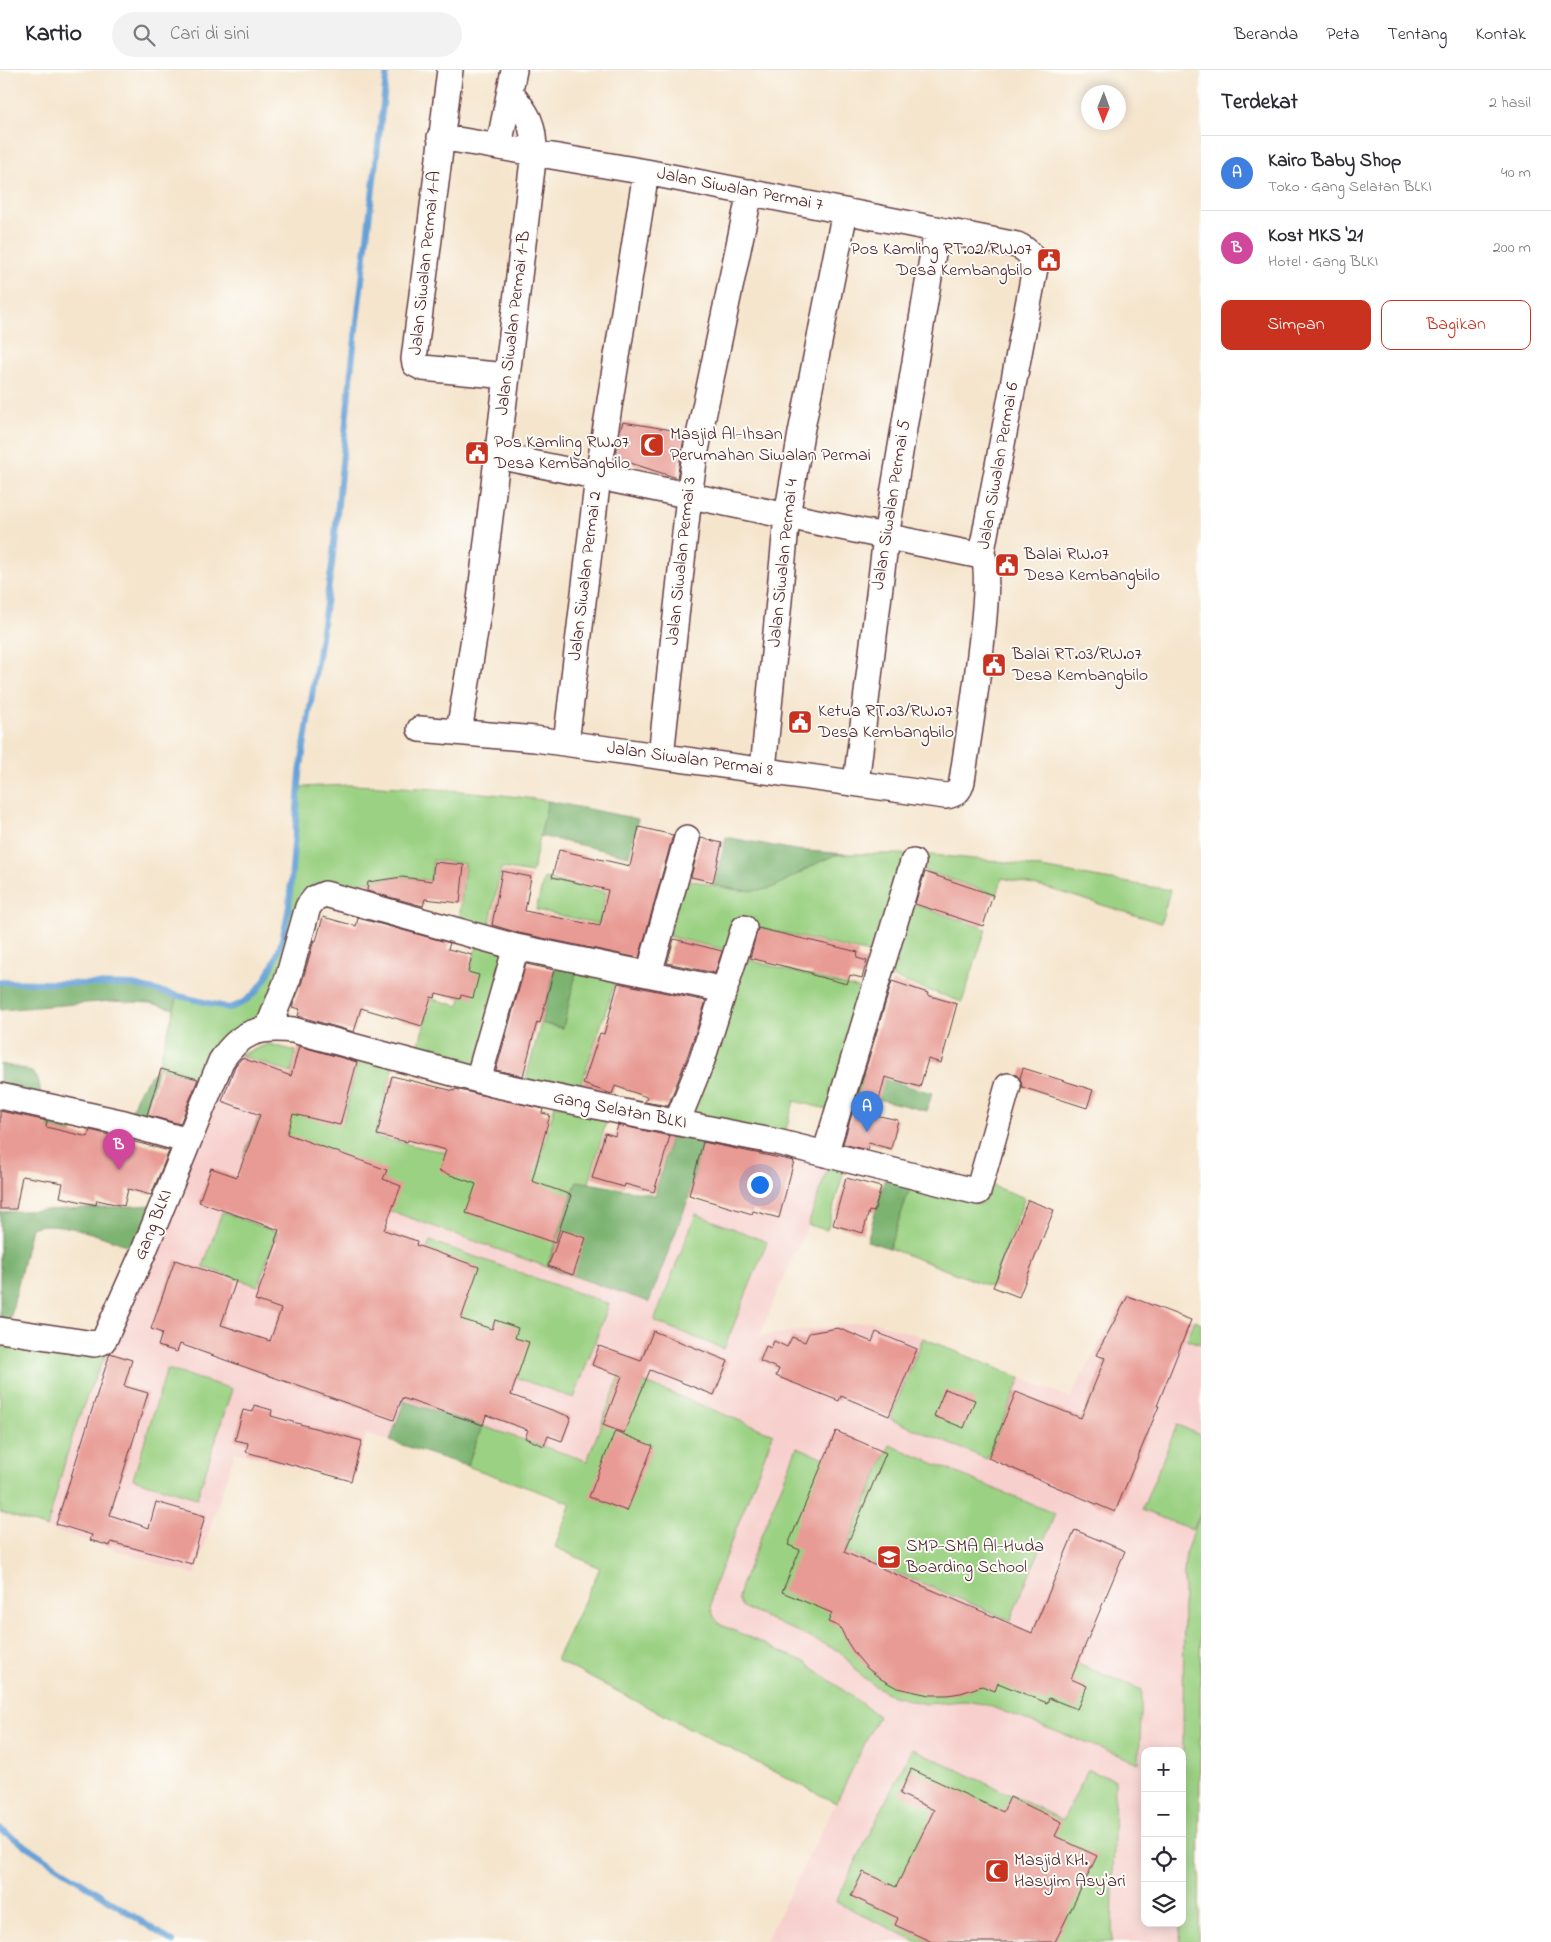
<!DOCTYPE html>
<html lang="id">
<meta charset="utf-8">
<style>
body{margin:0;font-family:"Indie Flower",sans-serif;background:#f2f2f3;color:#2b2b33}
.controls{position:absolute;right:15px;bottom:15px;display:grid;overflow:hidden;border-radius:10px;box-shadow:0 2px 12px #0003}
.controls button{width:45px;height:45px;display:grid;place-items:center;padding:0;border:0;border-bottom:1px solid #e1e1e2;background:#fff;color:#2b2b33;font:25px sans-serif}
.compass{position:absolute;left:1081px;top:15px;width:45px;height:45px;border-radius:50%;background:#fff;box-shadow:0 2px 12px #0003;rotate:181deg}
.you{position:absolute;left:759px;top:1114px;width:18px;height:18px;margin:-12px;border:4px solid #fff;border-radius:50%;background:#1a73e8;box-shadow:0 0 0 8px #1a73e833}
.badge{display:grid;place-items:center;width:32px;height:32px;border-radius:50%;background:#c8321e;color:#fff;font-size:16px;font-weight:700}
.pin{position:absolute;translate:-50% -41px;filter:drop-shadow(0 1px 2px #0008)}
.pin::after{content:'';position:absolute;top:26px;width:18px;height:15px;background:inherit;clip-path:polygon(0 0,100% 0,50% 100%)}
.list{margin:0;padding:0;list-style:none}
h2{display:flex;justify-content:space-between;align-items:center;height:65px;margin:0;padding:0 20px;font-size:21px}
h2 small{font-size:16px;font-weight:400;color:#7c7c81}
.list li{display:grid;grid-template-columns:32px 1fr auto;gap:15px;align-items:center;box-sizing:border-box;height:75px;padding:0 20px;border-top:1px solid #e1e1e2}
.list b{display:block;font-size:19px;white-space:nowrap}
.list p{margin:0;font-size:16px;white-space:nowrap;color:#7c7c81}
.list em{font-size:16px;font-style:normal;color:#7c7c81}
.actions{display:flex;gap:10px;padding:15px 20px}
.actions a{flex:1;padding:11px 0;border:1px solid #c8321e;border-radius:10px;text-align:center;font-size:18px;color:#c8321e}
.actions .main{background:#c8321e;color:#fff}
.icon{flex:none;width:28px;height:28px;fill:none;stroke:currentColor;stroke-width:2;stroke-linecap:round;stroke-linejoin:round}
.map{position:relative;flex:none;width:1201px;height:1872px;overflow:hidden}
header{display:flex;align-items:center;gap:30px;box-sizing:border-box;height:70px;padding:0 25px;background:#fff;border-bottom:1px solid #e1e1e2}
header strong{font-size:24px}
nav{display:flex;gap:28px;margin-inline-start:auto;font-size:18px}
.search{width:350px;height:45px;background:#f2f2f3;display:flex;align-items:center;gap:12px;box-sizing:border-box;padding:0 18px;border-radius:28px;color:#7c7c81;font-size:19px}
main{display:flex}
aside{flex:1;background:#fff}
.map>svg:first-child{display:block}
.built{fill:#f7d0cd;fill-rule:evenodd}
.green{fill:#9bd183;stroke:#727857}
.forest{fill:#7cb371;stroke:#63694e}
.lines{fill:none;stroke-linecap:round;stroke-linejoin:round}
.stream{stroke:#66a1d6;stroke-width:6}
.building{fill:#e89b94}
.street-casing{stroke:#643d43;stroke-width:28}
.street{stroke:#fff;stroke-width:25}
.labels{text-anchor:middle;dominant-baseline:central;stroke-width:4;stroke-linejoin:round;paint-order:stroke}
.street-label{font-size:18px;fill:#4a1f2b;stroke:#fdfcf7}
.poi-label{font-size:18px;fill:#4a1f2b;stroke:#fdfcf7;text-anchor:start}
</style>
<header>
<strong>Kartio</strong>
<div class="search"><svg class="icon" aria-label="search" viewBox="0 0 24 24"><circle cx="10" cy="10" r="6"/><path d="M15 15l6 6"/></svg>Cari di sini</div>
<nav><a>Beranda</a><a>Peta</a><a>Tentang</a><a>Kontak</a></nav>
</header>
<main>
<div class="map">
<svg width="1201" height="1872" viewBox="0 0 1201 1872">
<rect width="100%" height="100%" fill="#fdfcf7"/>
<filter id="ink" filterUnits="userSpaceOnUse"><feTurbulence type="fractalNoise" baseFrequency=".02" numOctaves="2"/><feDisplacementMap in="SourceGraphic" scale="10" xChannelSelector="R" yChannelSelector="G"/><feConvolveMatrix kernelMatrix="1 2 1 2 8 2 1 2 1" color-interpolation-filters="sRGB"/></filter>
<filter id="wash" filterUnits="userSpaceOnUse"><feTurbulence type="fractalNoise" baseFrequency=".0096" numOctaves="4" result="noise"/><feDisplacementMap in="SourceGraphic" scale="20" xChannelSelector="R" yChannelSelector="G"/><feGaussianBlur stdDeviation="1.12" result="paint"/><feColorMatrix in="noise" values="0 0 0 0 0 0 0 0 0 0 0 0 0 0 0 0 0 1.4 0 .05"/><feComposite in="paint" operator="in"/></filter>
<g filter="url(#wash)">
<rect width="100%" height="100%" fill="#f5e5cd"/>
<path class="built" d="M 269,974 L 296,981 L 285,1030 L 309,1043 L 375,1067 L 438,1082 L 577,1111 L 718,1136 L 778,1151 L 798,1086 L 845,1098 L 827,1160 L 808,1155 L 778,1221 L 760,1266 L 871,1251 L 914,1264 L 1070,1328 L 1127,1223 L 1201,1253 L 1201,1713 L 1199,1872 L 765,1872 L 836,1733 L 556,1590 L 600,1498 L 555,1477 L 571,1432 L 467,1396 L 366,1364 L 353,1413 L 235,1382 L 195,1505 L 47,1458 L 66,1388 L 92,1311 L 114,1271 L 231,989 ZM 1145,1681 L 1182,1681 L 1182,1853 L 1145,1853 Z"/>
<path class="green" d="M 349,715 C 416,717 482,721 548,731 L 532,803 L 501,798 L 488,863 L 459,854 L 465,794 L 433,790 L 431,810 L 401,807 L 363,812 L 361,826 L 332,818 L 264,948 L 204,1010 L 158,997 L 178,925 C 193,929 211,938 227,938 C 260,938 278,883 286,857 L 299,717 Z
M 847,784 L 909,784 L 878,885 L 739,853 L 730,881 L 667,866 L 682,808 C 711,814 745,827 774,817 L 819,792 L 835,785 Z
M 921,784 L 1006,792 L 1170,820 L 1161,853 L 1050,819 L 1002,808 L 997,825 L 917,798 Z
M 544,808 L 606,822 L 599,854 L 536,840 Z
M 907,832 L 986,859 L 962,932 L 885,905 Z
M 478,873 L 509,881 L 474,1003 L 415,986 L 432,929 L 459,936 Z
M 742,888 L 867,921 L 831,1040 L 794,1031 L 784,1067 L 689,1046 Z
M 578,895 L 618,904 L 577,1027 L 524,1015 L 541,953 L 562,958 Z
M 269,974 L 296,981 L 291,1003 L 240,985 Z
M 359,986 L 393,995 L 375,1067 L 536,1102 L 555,1035 L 608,1045 L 589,1113 L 577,1111 L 547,1197 L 243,1088 L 259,1046 L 277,1052 L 285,1030 L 309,1043 L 342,1055 Z
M 829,1094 L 845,1098 L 827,1160 L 808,1155 Z
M 987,1114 L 1025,1128 L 991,1217 L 889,1178 L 911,1115 L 981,1134 Z
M 222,1142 L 277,1162 L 258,1216 L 203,1197 Z
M 696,1144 L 767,1172 L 724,1279 L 654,1251 Z
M 430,1171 L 609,1234 L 574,1328 L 398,1266 Z
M 1195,1250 L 1201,1253 L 1201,1274 L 1187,1269 Z
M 923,1268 L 1021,1308 L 987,1389 L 890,1349 Z
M 0,1269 L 106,1285 C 77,1339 63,1399 47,1458 L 0,1442 Z
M 167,1299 L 232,1319 L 197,1428 L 133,1409 Z
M 621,1303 L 773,1364 L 714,1516 C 710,1532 708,1543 721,1555 L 805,1592 L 878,1646 L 836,1733 L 556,1590 L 600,1498 L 555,1477 L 571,1433 L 467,1396 L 482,1356 L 587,1391 Z
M 1177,1355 L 1201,1365 L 1201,1440 L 1193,1460 L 1142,1440 Z
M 890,1375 L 1055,1444 L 1010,1550 L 845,1481 Z
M 797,1377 L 875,1408 L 838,1497 L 1142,1620 L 1139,1693 L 984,1634 L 964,1631 L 925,1634 L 893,1626 L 875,1616 L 863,1607 L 839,1581 L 742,1537 L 738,1528 L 741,1516 Z
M 1201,1443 L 1199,1872 L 1180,1872 L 1181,1853 L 1182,1853 L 1184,1503 L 1186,1481 Z
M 912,1678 L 1063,1750 L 1088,1700 L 1115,1710 L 1112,1872 L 918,1872 L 836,1832 Z"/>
<path class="forest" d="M 548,731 L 638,749 L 629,786 L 540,766 Z
M 726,767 L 795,780 L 847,784 L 835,785 L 819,792 L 774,817 C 754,824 735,819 714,815 Z
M 557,891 L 578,895 L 563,958 L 541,953 Z
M 0,912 L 120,914 L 178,925 L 174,939 L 150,933 L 111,931 L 0,940 Z
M 0,994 C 23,999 42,997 40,1026 L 0,1018 Z
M 158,997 L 143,1052 L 129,1048 L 139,1020 Z
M 855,1001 L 932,1023 L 927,1041 L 849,1022 Z
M 50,1044 L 75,1049 L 65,1094 L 45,1073 Z
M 673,1058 L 705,1064 L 688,1130 L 649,1232 L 547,1197 L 577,1111 L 655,1125 Z
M 885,1108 L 911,1115 L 889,1178 L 867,1171 Z
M 155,1135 L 137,1179 C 111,1170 57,1147 31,1158 L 9,1254 L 0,1253 L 0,1142 Z
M 404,1331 L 482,1356 L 467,1396 L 390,1371 Z"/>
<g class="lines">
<path class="stream" d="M 0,912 L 133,915 L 229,938 C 269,929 284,870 289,836 L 300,703 L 332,495 L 351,302 L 387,0
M 0,1759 L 173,1872"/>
</g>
<g id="blocks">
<path class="building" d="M 623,352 L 685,362 L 677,408 L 615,388 L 619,365 Z
M 639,757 L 673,765 L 639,888 L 519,863 L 492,855 L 502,801 L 531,807 L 525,841 L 600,856 L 608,820 L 552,807 L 559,780 L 630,796 Z
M 701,768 L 722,773 L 713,812 L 691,807 Z
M 434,792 L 464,795 L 460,833 L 425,829 L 423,836 L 367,821 L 368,812 L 402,807 L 432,811 Z
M 925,802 L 993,825 L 983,856 L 915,834 Z
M 323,847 L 356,856 L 358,848 L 450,873 L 448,879 L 472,885 L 468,902 L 479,905 L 473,928 L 461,925 L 460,929 L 436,923 L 435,928 L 431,927 L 422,956 L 361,938 L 354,962 L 298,946 L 300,939 L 292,937 L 302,912 L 314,870 L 316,871 Z
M 758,858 L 858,882 L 857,888 L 867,891 L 862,908 L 850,905 L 847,914 L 812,905 L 812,903 L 750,888 Z
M 674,869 L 722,881 L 715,903 L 667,893 Z
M 526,894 L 554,900 L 540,953 L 537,952 L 523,1006 L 496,1000 Z
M 892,911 L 928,923 L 927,925 L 957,934 L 941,993 L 928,989 L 920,1017 L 885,1007 L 875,1045 L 898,1050 L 891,1079 L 869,1073 L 867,1080 L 843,1074 Z
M 618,913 L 706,931 L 688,985 L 668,1036 L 645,1032 L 647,1027 L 615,1016 L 612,1024 L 583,1014 L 600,963 L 604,964 Z
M 299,976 L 357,992 L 340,1055 L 293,1044 L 287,1064 L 387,1100 L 383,1109 L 401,1116 L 384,1160 L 417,1171 L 416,1175 L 479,1197 L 461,1249 L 492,1259 L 495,1250 L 518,1258 L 515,1268 L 529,1272 L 511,1325 L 571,1347 L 562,1371 L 548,1366 L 544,1376 L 525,1368 L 528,1360 L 486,1345 L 483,1355 L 402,1328 L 394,1350 L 180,1274 L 177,1282 L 158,1276 L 162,1263 L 151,1259 L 175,1190 L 236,1211 L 221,1255 L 270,1271 L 281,1239 L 255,1230 L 277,1172 L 275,1171 L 279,1160 L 199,1132 L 211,1098 L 237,1107 L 260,1045 L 222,1031 L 235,996 L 242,988 L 291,1006 Z
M 1023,998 L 1093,1020 L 1087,1038 L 1022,1017 L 1020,1008 Z
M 161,999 L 198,1009 L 180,1054 L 147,1045 Z
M 392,1006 L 454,1021 L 455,1019 L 543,1039 L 542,1043 L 550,1045 L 532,1111 L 571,1125 L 555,1173 L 466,1143 L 476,1114 L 439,1101 L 446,1080 L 408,1070 L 407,1072 L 377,1065 Z
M 0,1041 L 47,1051 L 46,1057 L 88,1067 L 90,1060 L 169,1081 L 151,1125 L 128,1119 L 124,1136 L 97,1130 L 96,1135 L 60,1127 L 63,1113 L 22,1106 L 16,1139 L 0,1139 Z
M 618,1055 L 670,1066 L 654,1122 L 625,1114 L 624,1117 L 592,1108 L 605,1063 L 615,1066 Z
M 703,1072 L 794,1091 L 779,1148 L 753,1141 L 752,1144 L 689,1125 Z
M 846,1108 L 881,1117 L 874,1142 L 869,1141 L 863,1163 L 833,1155 Z
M 1028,1130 L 1054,1140 L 1019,1227 L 993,1217 Z
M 562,1160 L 586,1168 L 573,1205 L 548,1196 Z
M 1128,1226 L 1191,1250 L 1157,1336 L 1159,1336 L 1115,1442 L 988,1388 L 1016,1322 L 1081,1348 L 1105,1288 L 1096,1285 Z
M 838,1258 L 872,1272 L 876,1262 L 917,1279 L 889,1346 L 841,1326 L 839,1331 L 776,1306 L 779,1299 L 760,1291 L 766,1276 L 771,1278 L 774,1271 L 787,1277 L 792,1267 L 805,1272 L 809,1263 Z
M 653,1261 L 728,1291 L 714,1325 L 650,1300 L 624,1363 L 603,1355 L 622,1306 L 592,1295 L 599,1276 L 641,1291 Z
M 110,1283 L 132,1290 L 124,1316 L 148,1323 L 110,1445 L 149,1458 L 156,1432 L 205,1446 L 192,1494 L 111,1472 L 110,1476 L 90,1470 L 92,1465 L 56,1454 Z
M 945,1319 L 975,1330 L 964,1358 L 934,1346 Z
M 254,1335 L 272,1340 L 271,1346 L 362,1371 L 351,1411 L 246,1382 L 248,1373 L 235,1370 L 243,1340 L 253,1342 Z
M 615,1361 L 653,1376 L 627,1441 L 589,1427 Z
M 836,1361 L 886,1383 L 844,1482 L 1032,1563 L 1075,1460 L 1125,1481 L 1071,1609 L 1087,1616 L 1077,1639 L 1049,1628 L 1047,1633 L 998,1613 L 995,1621 L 982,1616 L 961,1623 L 947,1625 L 929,1625 L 897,1618 L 881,1609 L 867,1598 L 855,1584 L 846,1570 L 840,1557 L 828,1552 L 832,1543 L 782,1522 L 800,1480 L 788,1475 Z
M 911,1699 L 1003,1742 L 1010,1727 L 1062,1752 L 1055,1766 L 1097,1786 L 1055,1872 L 932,1872 L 895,1855 L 898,1848 L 851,1826 L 863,1802 L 896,1817 L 934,1740 L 900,1724 Z"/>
</g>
</g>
<g filter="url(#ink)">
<use href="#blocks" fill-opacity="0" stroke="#643d43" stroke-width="1"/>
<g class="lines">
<defs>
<path id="street" d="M 450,0 L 414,289 L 415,294 L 423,298 L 507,306
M 499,76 L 514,0
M 498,386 L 981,486
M 420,659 L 535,669 L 945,726 C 956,725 960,721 962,711 C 967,675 995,510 983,487 L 981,486 L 1035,198 C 1033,186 1028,180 1017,175 L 646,102 L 440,67
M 459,662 L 480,530 L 534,82 C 534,54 528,43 510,23
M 566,673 L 598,407 L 646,102
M 661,686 L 689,426 L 695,385 L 750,122
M 763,700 L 787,446 L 801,363 L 845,141
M 856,713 L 886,467 L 937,159
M 649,904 L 687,768
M 268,958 L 288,908 L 308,837 L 315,828 L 325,824 L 516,877 L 725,920
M 478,1010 L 516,877
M 0,1026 L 124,1053 L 188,1071
M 677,1052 L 702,990 L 744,858
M 825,1084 L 913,792
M 0,1260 L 94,1274 L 102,1272 L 105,1268 L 143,1183 L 221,991 C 240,962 259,956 293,960 L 493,1014 L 638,1045 L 777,1072 L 978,1122 L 1008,1016"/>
</defs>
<use href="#street" class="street-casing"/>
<use href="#street" class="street"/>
</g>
</g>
<defs>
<symbol id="civic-square" viewBox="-11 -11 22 22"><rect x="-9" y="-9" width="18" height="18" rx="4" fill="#c8321e" stroke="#fdfcf7"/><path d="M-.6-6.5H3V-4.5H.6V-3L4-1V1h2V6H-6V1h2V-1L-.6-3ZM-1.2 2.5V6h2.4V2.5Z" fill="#fff"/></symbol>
<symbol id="mosque-square" viewBox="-11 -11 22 22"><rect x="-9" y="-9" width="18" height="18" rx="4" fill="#c8321e" stroke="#fdfcf7"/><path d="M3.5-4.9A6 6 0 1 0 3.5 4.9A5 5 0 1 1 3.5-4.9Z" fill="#fff"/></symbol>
<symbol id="school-square" viewBox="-11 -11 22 22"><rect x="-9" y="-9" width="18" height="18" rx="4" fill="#c8321e" stroke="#fdfcf7"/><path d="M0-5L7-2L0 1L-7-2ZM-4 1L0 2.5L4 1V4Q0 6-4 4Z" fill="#fff"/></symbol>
</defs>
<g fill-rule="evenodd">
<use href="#civic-square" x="1035" y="176" width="28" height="28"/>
<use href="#mosque-square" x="638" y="361" width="28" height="28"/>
<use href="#civic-square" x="463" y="369" width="28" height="28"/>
<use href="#civic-square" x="993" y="481" width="28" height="28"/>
<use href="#civic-square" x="980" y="581" width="28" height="28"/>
<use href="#civic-square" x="786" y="638" width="28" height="28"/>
<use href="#school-square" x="875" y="1473" width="28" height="28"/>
<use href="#mosque-square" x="983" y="1787" width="28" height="28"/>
</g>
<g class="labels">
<g class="street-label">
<text transform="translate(740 120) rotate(11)">Jalan Siwalan Permai 7</text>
<text transform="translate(426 193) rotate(-84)">Jalan Siwalan Permai 1-A</text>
<text transform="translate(514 253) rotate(-83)">Jalan Siwalan Permai 1-B</text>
<text transform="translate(999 396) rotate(-80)">Jalan Siwalan Permai 6</text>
<text transform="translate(892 435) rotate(-81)">Jalan Siwalan Permai 5</text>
<text transform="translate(682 491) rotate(-84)">Jalan Siwalan Permai 3</text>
<text transform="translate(784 493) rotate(-84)">Jalan Siwalan Permai 4</text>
<text transform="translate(586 506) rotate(-83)">Jalan Siwalan Permai 2</text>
<text transform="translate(690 690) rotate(8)">Jalan Siwalan Permai 8</text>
<text transform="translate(620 1041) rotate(11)">Gang Selatan BLKI</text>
<text transform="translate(154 1155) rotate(-68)">Gang BLKI</text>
</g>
<g class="poi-label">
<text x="1032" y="180" text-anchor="end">Pos Kamling RT.02/RW.07<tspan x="1032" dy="21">Desa Kembangbilo</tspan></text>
<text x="670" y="365">Masjid Al-Ihsan<tspan x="670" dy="21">Perumahan Siwalan Permai</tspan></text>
<text x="494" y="373">Pos Kamling RW.07<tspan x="494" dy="21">Desa Kembangbilo</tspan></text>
<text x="1024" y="485">Balai RW.07<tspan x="1024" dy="21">Desa Kembangbilo</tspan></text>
<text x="1012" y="585">Balai RT.03/RW.07<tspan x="1012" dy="21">Desa Kembangbilo</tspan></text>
<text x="818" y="642">Ketua RT.03/RW.07<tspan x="818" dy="21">Desa Kembangbilo</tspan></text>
<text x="906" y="1477">SMP-SMA Al-Huda<tspan x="906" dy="21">Boarding School</tspan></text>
<text x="1014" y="1791">Masjid KH.<tspan x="1014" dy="21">Hasyim Asy'ari</tspan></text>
</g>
</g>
</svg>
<div class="controls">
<button>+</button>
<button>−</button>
<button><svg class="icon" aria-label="locate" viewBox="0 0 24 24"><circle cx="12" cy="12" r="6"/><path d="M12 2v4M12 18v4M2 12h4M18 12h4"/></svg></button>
<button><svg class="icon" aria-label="layers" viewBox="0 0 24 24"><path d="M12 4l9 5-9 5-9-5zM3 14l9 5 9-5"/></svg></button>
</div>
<svg class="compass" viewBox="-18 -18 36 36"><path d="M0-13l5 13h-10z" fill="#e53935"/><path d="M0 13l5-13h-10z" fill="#7c7c81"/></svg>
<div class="you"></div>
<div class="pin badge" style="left:867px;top:1062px;background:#3f7fe0">A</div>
<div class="pin badge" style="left:119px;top:1100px;background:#d1479c">B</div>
</div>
<aside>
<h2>Terdekat<small>2 hasil</small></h2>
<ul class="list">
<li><span class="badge" style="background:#3f7fe0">A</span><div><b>Kairo Baby Shop</b><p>Toko · Gang Selatan BLKI</p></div><em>40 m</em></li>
<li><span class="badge" style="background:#d1479c">B</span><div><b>Kost MKS '21</b><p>Hotel · Gang BLKI</p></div><em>200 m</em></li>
</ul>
<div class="actions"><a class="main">Simpan</a><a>Bagikan</a></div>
</aside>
</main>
